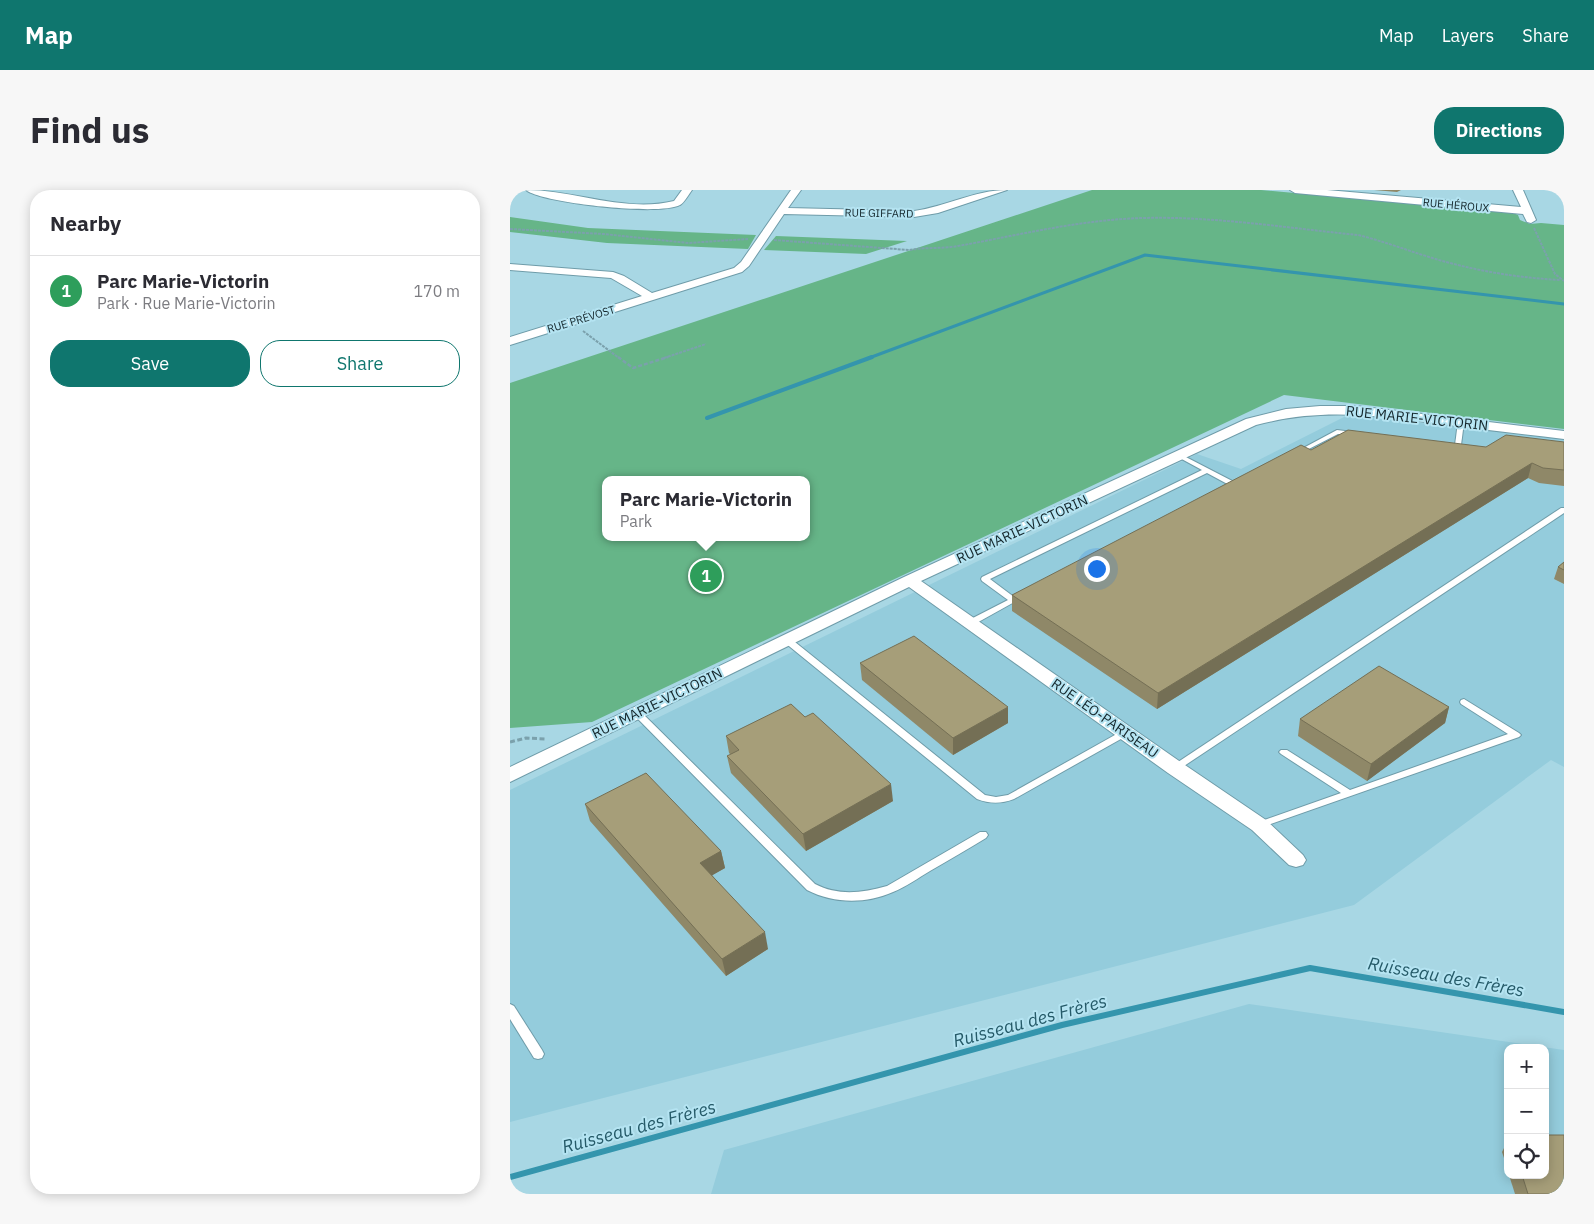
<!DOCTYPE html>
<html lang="en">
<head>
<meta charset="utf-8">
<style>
	:root { --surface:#fff; --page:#f7f7f7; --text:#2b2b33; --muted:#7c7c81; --line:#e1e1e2; --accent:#0f766e }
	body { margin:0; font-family:"IBM Plex Sans",sans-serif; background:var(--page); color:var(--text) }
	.controls { position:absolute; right:15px; bottom:15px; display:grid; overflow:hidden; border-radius:10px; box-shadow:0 2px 12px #0003 }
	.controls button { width:45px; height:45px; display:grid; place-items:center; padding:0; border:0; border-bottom:1px solid var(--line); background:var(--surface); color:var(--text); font:25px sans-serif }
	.you { position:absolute; left:586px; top:378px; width:18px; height:18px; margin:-12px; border:4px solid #fff; border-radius:50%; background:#1a73e8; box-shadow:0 0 0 8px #1a73e833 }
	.badge { display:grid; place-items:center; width:32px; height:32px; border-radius:50%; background:var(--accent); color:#fff; font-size:16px; font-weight:700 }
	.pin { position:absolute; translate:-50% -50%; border:2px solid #fff; box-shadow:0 1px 5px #0006 }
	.popup { position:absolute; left:92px; top:286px; width:208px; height:65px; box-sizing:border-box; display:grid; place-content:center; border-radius:10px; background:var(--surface); filter:drop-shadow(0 1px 4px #0005); font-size:16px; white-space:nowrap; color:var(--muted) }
	.popup b { font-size:19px; color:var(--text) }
	.popup::after { content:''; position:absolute; left:50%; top:100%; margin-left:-10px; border:10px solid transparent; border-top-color:var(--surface) }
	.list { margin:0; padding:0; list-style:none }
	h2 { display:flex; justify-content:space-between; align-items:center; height:65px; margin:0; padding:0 20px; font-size:21px }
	h2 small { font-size:16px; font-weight:400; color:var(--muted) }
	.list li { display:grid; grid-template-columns:32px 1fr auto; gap:15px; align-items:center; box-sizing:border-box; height:70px; padding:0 20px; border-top:1px solid var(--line) }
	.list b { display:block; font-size:19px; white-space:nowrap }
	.list p { margin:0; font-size:16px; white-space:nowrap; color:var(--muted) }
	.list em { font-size:16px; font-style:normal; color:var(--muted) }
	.actions { display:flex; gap:10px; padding:15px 20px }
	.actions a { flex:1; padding:11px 0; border:1px solid var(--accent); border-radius:20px; text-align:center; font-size:18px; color:var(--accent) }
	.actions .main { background:var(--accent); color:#fff }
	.icon { flex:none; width:28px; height:28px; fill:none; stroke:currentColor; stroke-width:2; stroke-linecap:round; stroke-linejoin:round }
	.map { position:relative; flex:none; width:1054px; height:1004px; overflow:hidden; border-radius:20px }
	header { display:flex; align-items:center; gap:30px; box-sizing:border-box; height:70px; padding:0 25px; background:var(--accent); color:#fff }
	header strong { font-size:24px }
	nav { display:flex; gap:28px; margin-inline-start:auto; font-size:18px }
	.intro { display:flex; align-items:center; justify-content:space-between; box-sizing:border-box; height:120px; padding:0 30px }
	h1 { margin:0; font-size:35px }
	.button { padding:12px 22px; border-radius:20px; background:var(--accent); color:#fff; font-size:18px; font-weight:700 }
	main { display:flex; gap:30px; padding:0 30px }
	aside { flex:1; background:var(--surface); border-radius:20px; box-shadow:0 2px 12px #0003 }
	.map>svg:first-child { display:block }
	.built { fill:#94ccdc; fill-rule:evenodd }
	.green { fill:#66b588; fill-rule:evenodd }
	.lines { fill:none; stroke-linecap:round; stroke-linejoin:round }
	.stream-far2 { stroke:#3495ad; stroke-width:3 }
	.stream-far1 { stroke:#3495ad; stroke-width:4 }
	.stream { stroke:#3495ad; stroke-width:6 }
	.service-casing { stroke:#6f9ca9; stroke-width:2 }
	.minor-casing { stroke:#6f9ca9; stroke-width:2 }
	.path-far2 { stroke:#7ba1ac; stroke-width:2; stroke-dasharray:3 1; stroke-linecap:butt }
	.path-far1 { stroke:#7ba1ac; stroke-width:2.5; stroke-dasharray:4 2; stroke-linecap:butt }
	.path { stroke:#7ba1ac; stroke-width:3; stroke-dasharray:5 2.5; stroke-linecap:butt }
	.service { fill:#fff; fill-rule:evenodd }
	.minor { fill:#fff; fill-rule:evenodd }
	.wall { fill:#8f8868 }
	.shaded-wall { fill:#746f55 }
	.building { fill:#a69e79; stroke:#746f55 }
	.labels { text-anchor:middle; stroke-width:4; stroke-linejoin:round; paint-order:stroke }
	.far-street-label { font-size:11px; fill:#14262b; stroke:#b5e4f2 }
	.street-label { font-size:14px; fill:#14262b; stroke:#b5e4f2 }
	.near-water-label { font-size:18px; font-style:italic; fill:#255a68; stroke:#b5e4f2 }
</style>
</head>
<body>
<header>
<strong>Map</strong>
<nav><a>Map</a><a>Layers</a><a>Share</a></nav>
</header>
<div class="intro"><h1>Find us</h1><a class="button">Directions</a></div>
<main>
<aside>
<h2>Nearby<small></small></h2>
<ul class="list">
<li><span class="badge" style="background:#2e9e5b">1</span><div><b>Parc Marie-Victorin</b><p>Park · Rue Marie-Victorin</p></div><em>170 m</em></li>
</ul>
<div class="actions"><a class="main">Save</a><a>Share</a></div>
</aside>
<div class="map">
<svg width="1054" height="1004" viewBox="0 0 1054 1004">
	<rect width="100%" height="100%" fill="#a8d7e4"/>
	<g class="built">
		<polygon points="838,225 1054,249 1054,577 1041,570 844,715 0,932 0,600 687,264 731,279"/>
		<path d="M 739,814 L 1054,860 L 1054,1004 L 201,1004 L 214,960 ZM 998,858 L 1035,858 L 1035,985 L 998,985 Z"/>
	</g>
	<g class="green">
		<path d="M 582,0 L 751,0 L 1003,23 L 1008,25 L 1010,30 L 1020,34 L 1031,33 L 1054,35 L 1054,239 L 774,205 L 82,532 L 0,538 L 0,193 ZM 96,290 L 296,290 L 296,347 L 96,347 Z"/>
		<polygon points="0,27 78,38 246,45 238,59 97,53 0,42"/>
		<polygon points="266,46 397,51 356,64 254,60"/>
	</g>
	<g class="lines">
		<polyline class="stream-far2" points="359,168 635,65 1054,114"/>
		<polyline class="stream-far1" points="197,228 362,167"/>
		<polyline class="stream" points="0,987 552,835 800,778 1054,822"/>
		<g class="service-casing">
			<g id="service">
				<polygon points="951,230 954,232 951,255 948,257 945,255 948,232"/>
				<polygon points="827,240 843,242 846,244 843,246 828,244 789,264 787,265 784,263"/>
				<polygon points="670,264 730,295 729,297 723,297 697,283 480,389 504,407 511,404 515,406 463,435 457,435 456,433 457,431 498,410 472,391 471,389 472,387 692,280 668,267 668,265"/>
				<polygon points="1051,318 1054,318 1054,323 668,580 662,580 660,578 662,576"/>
				<path d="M 277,447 L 280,448 L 475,605 L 486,607 L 498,605 L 612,541 L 615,540 L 620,543 L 618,545 L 504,609 C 491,614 480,614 467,609 L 274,452 L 273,450 L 274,448 Z"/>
				<polygon points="954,509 1009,543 1011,545 1009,547 752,637 746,637 744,635 746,633 831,603 771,564 769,562 771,560 777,560 840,600 998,544 951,514 950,512 951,510"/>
				<path d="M 127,520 L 130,521 L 305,694 C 328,706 352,703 377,696 L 470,642 L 476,642 L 478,645 L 476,648 C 458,659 439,670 420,681 C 408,688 396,697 383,702 C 356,714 324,714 297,700 L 124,525 L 123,523 Z"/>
				<polygon points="0,814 4,816 32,860 34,864 32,868 28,869 24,868 0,829"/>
			</g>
		</g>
		<g class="minor-casing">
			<g id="minor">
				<path d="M 16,0 C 65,0 115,23 164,11 L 172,0 L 182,0 C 179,4 174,13 170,15 C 151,26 31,13 16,0 Z"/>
				<path d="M 281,0 L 291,0 L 278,18 L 404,21 C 435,17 465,0 497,0 L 428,23 L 404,27 L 274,24 L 239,76 L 232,82 L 0,155 L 0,147 L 132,106 L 101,88 L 0,80 L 0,74 L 103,82 L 114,86 L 142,103 L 224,78 L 231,72 Z"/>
				<polygon points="780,0 817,0 1011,17 1003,0 1013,0 1026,30 1021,33 1017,32 1013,24 785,3"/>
				<path d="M 810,216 L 846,216 L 1054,241 L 1054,249 C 1011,244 968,239 924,233 C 859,225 811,218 746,235 L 411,391 L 672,573 L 756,630 L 793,665 L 796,670 L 793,675 L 786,677 L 779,675 L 742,640 L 658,583 L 399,397 L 0,592 L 0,577 L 394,387 L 736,229 L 776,219 Z"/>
			</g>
		</g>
		<g class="path-far2">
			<polyline points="1024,38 1045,84 1054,91"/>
			<polyline points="0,39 94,44 178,53 238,49"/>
			<path d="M 264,50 L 399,60 C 415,57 432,59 448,56 C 509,45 569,30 632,28 C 704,26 777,38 848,45 C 881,53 911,66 944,74 C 979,83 1014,88 1050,90"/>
			<polyline points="73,141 109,168"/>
			<polyline points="154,168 196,154"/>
		</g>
		<polyline class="path-far1" points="108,167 123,178 158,167"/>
		<polyline class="path" points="0,552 16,548 36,549"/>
		<use href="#service" class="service"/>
		<use href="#minor" class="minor"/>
	</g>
	<g class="wall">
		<polygon points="864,0 891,0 887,2"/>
		<polygon points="1054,252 1054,296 1029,293 1018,288 647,519 502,421 502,405 801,260 976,257"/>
		<polygon points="1054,372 1054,394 1044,389 1048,377"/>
		<polygon points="350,473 498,533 443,565 352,490"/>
		<polygon points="939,517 935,533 857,591 788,546 790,529"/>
		<polygon points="216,546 383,611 296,661 221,583 217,566 221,565 219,563"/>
		<polygon points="75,614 211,661 215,678 202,685 258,759 216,786 80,631"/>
		<polygon points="998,950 998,980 992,962"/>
		<polygon points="999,985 1035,985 1054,1004 1005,1004"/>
	</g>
	<g class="shaded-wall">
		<polygon points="1022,273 1018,288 647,519 648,503"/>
		<polygon points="498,517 498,533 443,565 443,548"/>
		<polygon points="939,517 935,533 857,591 861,574"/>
		<polygon points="381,594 383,611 296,661 293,644"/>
		<polygon points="211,661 215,678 194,690 190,673"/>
		<polygon points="255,742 258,759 216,786 212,769"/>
	</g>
	<g class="building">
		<polygon points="838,240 976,257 996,245 1054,252 1054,280 1033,278 1022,273 648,503 502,405 791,255 801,260"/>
		<polygon points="1054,372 1054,380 1048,377"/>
		<polygon points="404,446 498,517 443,548 350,473"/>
		<polygon points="869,476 939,517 861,574 790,529"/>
		<polygon points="281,514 295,527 303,523 381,594 293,644 217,566 229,560 216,546"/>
		<polygon points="136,583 211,661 190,673 255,742 212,769 75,614"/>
		<polygon points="1035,945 1054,945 1054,1004 1018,1004 1012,985 1035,985"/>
	</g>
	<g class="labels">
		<g class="far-street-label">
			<text transform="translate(946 15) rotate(5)" y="4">RUE HÉROUX</text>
			<text transform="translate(369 23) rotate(1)" y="4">RUE GIFFARD</text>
			<text transform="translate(71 129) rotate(-17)" y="4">RUE PRÉVOST</text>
		</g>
		<g class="street-label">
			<text transform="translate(907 228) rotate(6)" y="5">RUE MARIE-VICTORIN</text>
			<text transform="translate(512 339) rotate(-25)" y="5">RUE MARIE-VICTORIN</text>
			<text transform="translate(147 513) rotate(-26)" y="5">RUE MARIE-VICTORIN</text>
			<text transform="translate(595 528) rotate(35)" y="5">RUE LÉO-PARISEAU</text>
		</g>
		<g class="near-water-label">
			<text transform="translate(936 787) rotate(10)" y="6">Ruisseau des Frères</text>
			<text transform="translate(520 831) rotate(-15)" y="6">Ruisseau des Frères</text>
			<text transform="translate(129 937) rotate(-15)" y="6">Ruisseau des Frères</text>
		</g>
	</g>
</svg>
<div class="controls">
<button>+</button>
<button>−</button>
<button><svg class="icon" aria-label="locate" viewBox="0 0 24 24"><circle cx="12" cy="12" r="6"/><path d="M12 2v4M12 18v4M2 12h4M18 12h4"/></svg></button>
</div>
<div class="you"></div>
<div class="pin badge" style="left:196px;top:386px;background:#2e9e5b">1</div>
<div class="popup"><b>Parc Marie-Victorin</b>Park</div>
</div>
</main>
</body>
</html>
